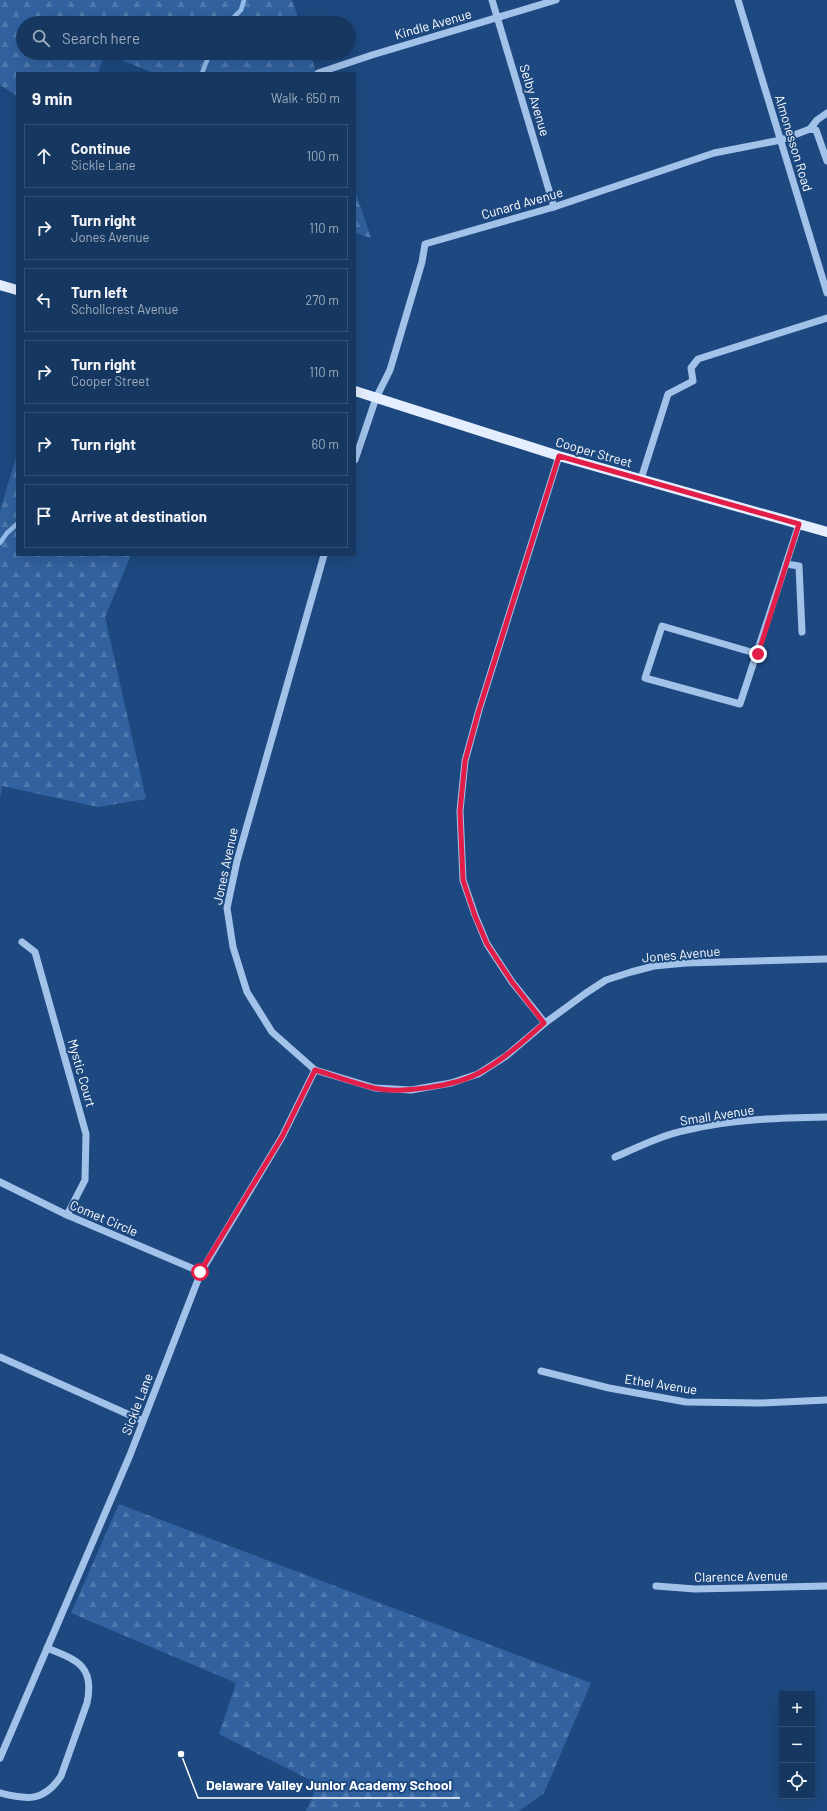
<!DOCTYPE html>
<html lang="en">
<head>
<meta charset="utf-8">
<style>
	:root { --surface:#163760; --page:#234269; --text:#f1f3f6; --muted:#9eacbd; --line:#355175 }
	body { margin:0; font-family:Barlow,sans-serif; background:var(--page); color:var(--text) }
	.controls { position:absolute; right:12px; bottom:12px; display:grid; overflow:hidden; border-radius:0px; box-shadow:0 4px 16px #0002 }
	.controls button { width:36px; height:36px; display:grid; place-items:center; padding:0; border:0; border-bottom:1px solid var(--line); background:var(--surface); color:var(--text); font:20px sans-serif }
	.stop { position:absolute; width:12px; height:12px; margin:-9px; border:3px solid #e11d48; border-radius:50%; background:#fff }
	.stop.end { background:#e11d48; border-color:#fff; box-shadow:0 1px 4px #0008 }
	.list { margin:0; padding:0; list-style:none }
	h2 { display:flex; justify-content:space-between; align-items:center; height:52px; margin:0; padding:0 16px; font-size:17px }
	h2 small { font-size:13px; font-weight:400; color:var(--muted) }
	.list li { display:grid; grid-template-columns:26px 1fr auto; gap:12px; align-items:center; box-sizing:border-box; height:64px; margin:0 8px 8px; padding:0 8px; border:1px solid var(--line); border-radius:0px }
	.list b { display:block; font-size:15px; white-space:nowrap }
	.list p { margin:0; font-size:13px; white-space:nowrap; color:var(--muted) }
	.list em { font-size:13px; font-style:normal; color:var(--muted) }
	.icon { flex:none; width:22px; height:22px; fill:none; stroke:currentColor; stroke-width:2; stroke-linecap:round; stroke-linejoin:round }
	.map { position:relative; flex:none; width:827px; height:1811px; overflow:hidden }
	.search { position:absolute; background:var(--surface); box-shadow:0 4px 16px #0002; left:16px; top:16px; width:340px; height:44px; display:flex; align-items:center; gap:10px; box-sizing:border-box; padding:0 14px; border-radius:22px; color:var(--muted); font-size:15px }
	.panel { position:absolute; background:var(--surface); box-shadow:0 4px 16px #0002; left:16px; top:72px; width:340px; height:484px; border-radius:0px }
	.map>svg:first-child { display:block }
	.forest { fill:url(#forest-firs) }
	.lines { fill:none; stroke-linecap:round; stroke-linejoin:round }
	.stream { stroke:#95bdeb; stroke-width:4.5 }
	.minor { stroke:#a2c2e9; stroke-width:7 }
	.major { stroke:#e5eefe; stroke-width:10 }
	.route { stroke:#e11d48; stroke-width:5 }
	.labels { text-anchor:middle; stroke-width:4; stroke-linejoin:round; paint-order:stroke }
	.street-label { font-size:13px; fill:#fff; stroke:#1d4980 }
	.leader { fill:none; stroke:#fff; stroke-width:1.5 }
	.callout-dot { fill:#fff; stroke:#1d4980; stroke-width:1.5 }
	.callout-label { font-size:14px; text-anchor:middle; font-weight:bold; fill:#fff; stroke:#1d4980; stroke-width:4; stroke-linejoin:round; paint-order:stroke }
</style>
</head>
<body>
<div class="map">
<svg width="827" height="1811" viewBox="0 0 827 1811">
	<defs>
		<pattern id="forest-firs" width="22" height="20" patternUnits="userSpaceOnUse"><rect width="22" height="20" fill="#31629f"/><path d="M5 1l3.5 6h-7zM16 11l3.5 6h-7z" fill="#507aad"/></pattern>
	</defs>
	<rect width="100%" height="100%" fill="#1d4980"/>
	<g class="forest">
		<polygon points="0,0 292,0 300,23 23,23 23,53 310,53 316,73 154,73 105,54 98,73 17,73 17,96 0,85"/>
		<polygon points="355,190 371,238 355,233"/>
		<polygon points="17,454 17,555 131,555 105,617 146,799 98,807 2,786 0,799 0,511"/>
		<polygon points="119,1504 591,1683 544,1793 519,1811 306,1811 318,1784 219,1734 236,1683 71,1613"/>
	</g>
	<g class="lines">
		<g class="stream">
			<polyline points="228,23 241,10 244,0"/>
			<polyline points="202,73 210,53"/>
			<polyline points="0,543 7,533 17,524"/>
		</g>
		<g class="minor">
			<polyline points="492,0 554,207"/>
			<polyline points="738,0 827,293"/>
			<polyline points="318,73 372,55 556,0"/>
			<polyline points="810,129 817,120 827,113"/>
			<polyline points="355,460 376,398 390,370 422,262 425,244 554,207 714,153 781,140 810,129 816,130 827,161"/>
			<polyline points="641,479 668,394 693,381 691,368 698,359 827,318"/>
			<polyline points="324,555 237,861 227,908 233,947 247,992 272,1032 315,1070 375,1088 411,1090 451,1083 478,1074 506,1056 545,1023 586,993 606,980 631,972 654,966 686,963 827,959"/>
			<polyline points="786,564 799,566 802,632"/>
			<polyline points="758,654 662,626 645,678 740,704 799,524"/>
			<polyline points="22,942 35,952 86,1134 85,1180 67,1215"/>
			<polyline points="545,1023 512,982 487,944 475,915 463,880 460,811 465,761 479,710 559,456"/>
			<path d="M 615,1157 C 638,1147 662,1135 687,1130 C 732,1119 781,1118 827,1117"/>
			<polyline points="0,1182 67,1215 201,1272"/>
			<polyline points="0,1357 143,1421"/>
			<polyline points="541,1371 609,1388 686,1402 760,1403 827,1400"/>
			<polyline points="656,1586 695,1589 827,1586"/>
			<polyline points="0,1758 130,1455 201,1272 282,1137 315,1070"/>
			<path d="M 0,1793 C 27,1800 44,1802 61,1776 L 87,1703 C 95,1666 77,1660 47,1648"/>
		</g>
		<g class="major">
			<polyline points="0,285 17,290"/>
			<polyline points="355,391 559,456 827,532"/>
		</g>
	</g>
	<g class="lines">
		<path class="route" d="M 200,1272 L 282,1137 L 315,1070 C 335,1076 354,1083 374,1088 C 401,1094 455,1086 479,1073 C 503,1060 524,1041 544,1023 L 512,982 L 487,944 L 475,916 L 463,880 L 460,811 L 465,761 L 479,710 L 559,456 L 799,524 L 758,654"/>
	</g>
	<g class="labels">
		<g class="street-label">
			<text transform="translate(433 24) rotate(-16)" y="5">Kindle Avenue</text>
			<text transform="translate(535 100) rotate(73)" y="5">Selby Avenue</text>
			<text transform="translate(794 143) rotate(73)" y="5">Almonesson Road</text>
			<text transform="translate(522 203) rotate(-16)" y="5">Cunard Avenue</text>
			<text transform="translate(594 452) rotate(16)" y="5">Cooper Street</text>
			<text transform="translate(225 866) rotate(-78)" y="5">Jones Avenue</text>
			<text transform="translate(681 954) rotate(-5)" y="5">Jones Avenue</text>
			<text transform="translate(82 1073) rotate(74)" y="5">Mystic Court</text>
			<text transform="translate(717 1115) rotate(-9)" y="5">Small Avenue</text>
			<text transform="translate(104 1218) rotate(23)" y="5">Comet Circle</text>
			<text transform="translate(661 1384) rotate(9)" y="5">Ethel Avenue</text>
			<text transform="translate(137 1404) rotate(-69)" y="5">Sickle Lane</text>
			<text transform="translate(741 1576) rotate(-1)" y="5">Clarence Avenue</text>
		</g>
	</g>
	<path class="leader" d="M181 1754L198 1798H460"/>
	<circle class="callout-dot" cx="181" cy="1754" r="4"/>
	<g class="callout-label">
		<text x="329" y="1790">Delaware Valley Junior Academy School</text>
	</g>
</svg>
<div class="controls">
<button>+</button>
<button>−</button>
<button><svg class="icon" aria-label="locate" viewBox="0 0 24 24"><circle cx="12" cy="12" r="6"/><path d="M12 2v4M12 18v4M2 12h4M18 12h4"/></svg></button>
</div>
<div class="stop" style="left:200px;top:1272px"></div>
<div class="stop end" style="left:758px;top:654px"></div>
<div class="search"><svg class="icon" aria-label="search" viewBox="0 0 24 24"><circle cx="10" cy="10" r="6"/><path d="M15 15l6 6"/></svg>Search here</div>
<section class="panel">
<h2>9 min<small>Walk · 650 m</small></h2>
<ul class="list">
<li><svg class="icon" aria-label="ahead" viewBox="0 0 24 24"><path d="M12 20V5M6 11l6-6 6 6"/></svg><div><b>Continue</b><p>Sickle Lane</p></div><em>100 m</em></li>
<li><svg class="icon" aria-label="right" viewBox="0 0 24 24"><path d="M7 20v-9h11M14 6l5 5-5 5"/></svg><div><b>Turn right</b><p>Jones Avenue</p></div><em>110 m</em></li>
<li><svg class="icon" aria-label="left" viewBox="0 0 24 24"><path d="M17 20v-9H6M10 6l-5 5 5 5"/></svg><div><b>Turn left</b><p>Schollcrest Avenue</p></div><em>270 m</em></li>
<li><svg class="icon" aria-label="right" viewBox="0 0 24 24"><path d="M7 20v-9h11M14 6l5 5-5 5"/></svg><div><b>Turn right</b><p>Cooper Street</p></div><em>110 m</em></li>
<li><svg class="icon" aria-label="right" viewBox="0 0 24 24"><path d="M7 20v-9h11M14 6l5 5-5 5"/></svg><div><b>Turn right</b></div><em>60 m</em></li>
<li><svg class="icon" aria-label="arrive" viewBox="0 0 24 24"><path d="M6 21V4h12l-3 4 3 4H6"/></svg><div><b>Arrive at destination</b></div></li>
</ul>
</section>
</div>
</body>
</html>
